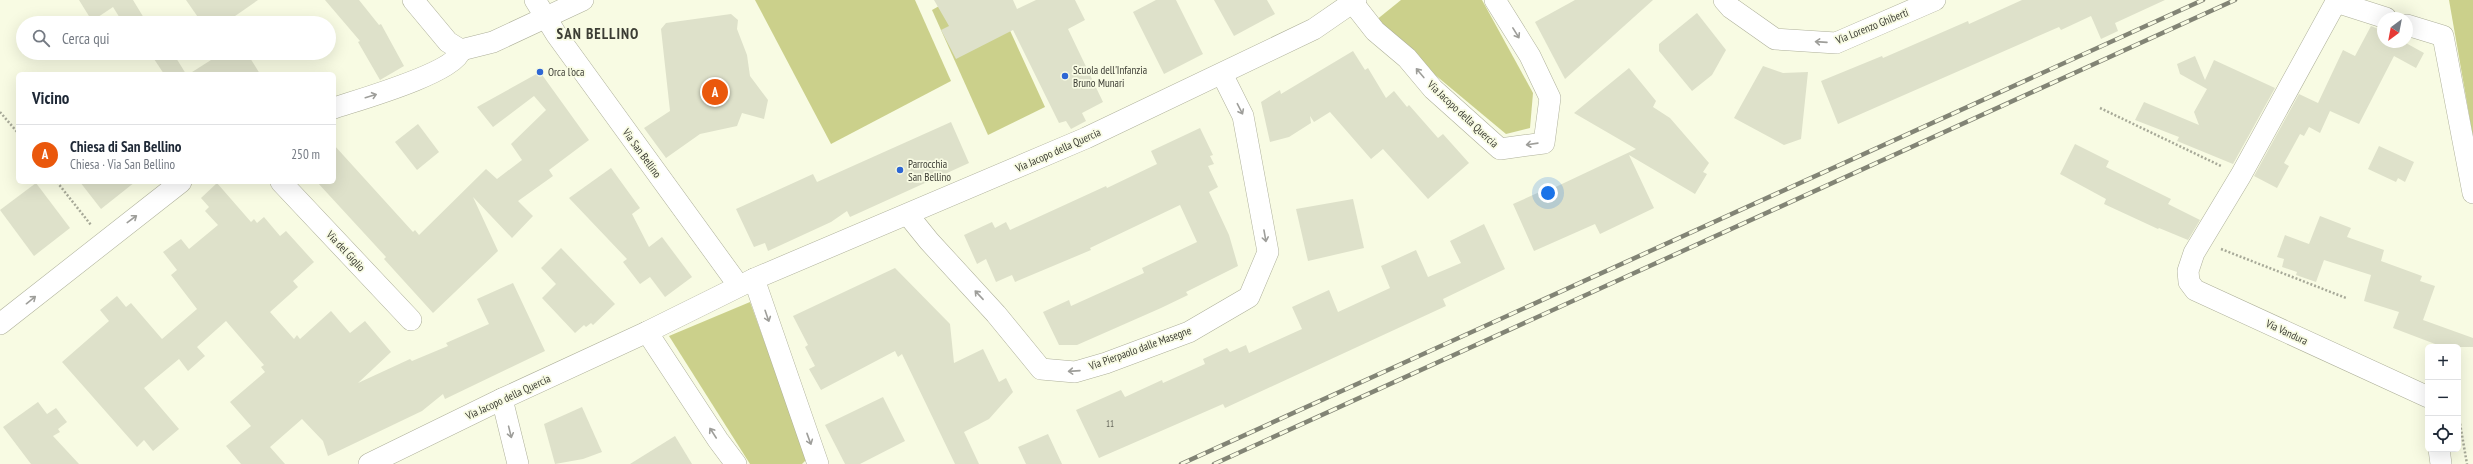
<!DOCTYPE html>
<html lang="it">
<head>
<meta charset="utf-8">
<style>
	:root { --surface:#fff; --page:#f6f6f7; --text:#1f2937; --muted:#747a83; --line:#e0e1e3; --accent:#ea580c }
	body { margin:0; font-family:"PT Sans Narrow",sans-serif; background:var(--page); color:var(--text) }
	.controls { position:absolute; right:12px; bottom:12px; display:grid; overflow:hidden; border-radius:6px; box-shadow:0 4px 16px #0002 }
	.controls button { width:36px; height:36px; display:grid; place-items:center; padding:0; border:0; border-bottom:1px solid var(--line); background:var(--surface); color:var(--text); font:20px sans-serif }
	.compass { position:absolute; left:2377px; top:12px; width:36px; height:36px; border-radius:50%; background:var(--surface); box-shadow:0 4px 16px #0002; rotate:212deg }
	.you { position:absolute; left:1548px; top:193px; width:14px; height:14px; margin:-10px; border:3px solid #fff; border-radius:50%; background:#1a73e8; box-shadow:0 0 0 6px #1a73e833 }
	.badge { display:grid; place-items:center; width:26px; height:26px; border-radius:50%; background:var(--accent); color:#fff; font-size:13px; font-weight:700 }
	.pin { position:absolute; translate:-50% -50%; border:2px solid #fff; box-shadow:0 1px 4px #0006 }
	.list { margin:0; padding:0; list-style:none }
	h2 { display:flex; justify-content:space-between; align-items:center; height:52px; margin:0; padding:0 16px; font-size:17px }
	h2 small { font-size:13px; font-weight:400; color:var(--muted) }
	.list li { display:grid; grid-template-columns:26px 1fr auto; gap:12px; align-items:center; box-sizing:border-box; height:60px; padding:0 16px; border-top:1px solid var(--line) }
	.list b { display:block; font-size:15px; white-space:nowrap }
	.list p { margin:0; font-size:13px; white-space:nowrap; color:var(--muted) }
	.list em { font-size:13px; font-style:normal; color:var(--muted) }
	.icon { flex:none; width:22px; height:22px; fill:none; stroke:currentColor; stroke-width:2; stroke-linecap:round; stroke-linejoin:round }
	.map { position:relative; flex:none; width:2473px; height:464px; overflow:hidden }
	.search { position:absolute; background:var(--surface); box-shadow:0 4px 16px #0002; left:16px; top:16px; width:320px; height:44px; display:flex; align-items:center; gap:10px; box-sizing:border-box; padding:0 14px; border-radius:22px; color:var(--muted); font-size:15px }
	.panel { position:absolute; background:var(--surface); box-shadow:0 4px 16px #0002; left:16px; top:72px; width:320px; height:112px; border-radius:6px }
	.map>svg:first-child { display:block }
	.green { fill:#cbd08b }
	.building { fill:#dee1ca }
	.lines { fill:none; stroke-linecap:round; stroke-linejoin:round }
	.minor-casing { stroke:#aeb09a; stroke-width:22 }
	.path { stroke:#a7a998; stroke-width:2.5; stroke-dasharray:2 2; stroke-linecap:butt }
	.minor { stroke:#fff; stroke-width:21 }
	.rail-casing { stroke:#828475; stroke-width:4.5 }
	.rail { stroke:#f8fbe3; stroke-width:3; stroke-dasharray:9; stroke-linecap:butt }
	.oneway { stroke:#9e9e9a }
	.poi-dot { fill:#2d66d4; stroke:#f8fbe3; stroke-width:1.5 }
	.labels { text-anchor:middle; stroke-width:3.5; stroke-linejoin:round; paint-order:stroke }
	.number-label { font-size:9px; fill:#64665a }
	.street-label { font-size:11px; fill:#3c3d34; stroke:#f8fbe3 }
	.poi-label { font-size:11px; fill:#3c3d34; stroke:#f8fbe3; text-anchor:start }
	.district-label { font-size:15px; font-weight:bold; letter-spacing:1px; fill:#3c3d34; stroke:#f8fbe3 }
</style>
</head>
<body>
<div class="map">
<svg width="2473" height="464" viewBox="0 0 2473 464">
	<rect width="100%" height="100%" fill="#f8fbe3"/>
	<g class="green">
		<polygon points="755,0 915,0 951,81 831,144"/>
		<polygon points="950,0 996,0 1045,107 988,135 932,10"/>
		<polygon points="1401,0 1482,0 1533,93 1530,128 1506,134 1428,69 1375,21"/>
		<polygon points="2449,0 2473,0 2473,137"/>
		<polygon points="750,302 807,459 802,464 750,464 669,336"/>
	</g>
	<g class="building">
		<polygon points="79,0 133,0 147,23 123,23 113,7 92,21"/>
		<polygon points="186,0 258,0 225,23 202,23"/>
		<polygon points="325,0 359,0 379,25 381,24 404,66 380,80 358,42 360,41"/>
		<polygon points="934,0 1013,0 1017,9 1036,0 1075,0 1085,20 1068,29 1103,102 1082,113 1086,121 1071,129 1066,121 1059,123 1013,30 956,59 941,30 949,26"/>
		<polygon points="1156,0 1176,0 1203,54 1164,74 1133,12"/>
		<polygon points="1214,0 1267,0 1275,14 1234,36"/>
		<polygon points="1575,0 1653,0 1565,79 1535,22"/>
		<polygon points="2022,0 2165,0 2115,23 2118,31 2101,39 2091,16 2061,30 2059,27 1838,124 1821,81 1882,56 1883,58 1968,21 1969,24"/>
		<polygon points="1697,13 1726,50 1712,75 1692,91 1659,51 1659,44"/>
		<polygon points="731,14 738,20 737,29 747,55 750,76 768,100 764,119 742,113 737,126 700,134 666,158 644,128 670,111 661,29 666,23"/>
		<polygon points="2371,26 2383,31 2383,42 2404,42 2424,53 2416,68 2394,56 2359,124 2330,111 2320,133 2309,127 2304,136 2300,134 2284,163 2289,166 2277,188 2254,176 2299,94 2318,103 2343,50 2355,56"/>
		<polygon points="1353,51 1365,70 1368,68 1386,98 1394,91 1407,107 1409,105 1438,138 1443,134 1469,163 1428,199 1383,149 1371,159 1330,112 1314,122 1310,116 1311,123 1289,137 1270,142 1261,102 1280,90 1281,94"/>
		<polygon points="150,53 173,53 186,74 164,74"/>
		<polygon points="222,53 247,53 260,74 189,74"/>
		<polygon points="2195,56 2205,80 2214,60 2275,88 2233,164 2177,141 2179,137 2135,120 2144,102 2199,125 2194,112 2207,89 2180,74 2177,64"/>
		<polygon points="1763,66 1783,73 1808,72 1801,139 1784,145 1734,118"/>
		<polygon points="1629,68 1656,101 1653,107 1670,118 1709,163 1703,172 1707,174 1695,194 1629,155 1654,208 1600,234 1595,224 1534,251 1513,204 1544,190 1545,192 1636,149 1574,113"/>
		<polygon points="540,72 589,140 549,170 553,176 518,201 533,216 512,238 473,197 498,251 433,313 384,259 386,257 317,182 334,182 334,145 413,232 415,230 419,235 486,169 497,179 522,160 511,144 546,110 534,96 493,127 477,107"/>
		<polygon points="951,122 969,163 850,217 847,211 831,222 768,251 765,243 754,247 736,209 813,174 817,182"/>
		<polygon points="418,124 439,152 417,170 395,142"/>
		<polygon points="1200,128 1213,155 1210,156 1214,164 1208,166 1218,187 1209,192 1229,235 1238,266 1186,292 1188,295 1161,308 1077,345 1059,345 1043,312 1069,300 1071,306 1144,273 1142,268 1197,242 1180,205 1090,248 1091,250 1015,282 1012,275 996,282 986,259 977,264 964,235 992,222 995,228 1006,222 1010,230 1106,186 1107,188 1157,164 1151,151"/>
		<polygon points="2075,144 2109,161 2106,167 2171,199 2168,204 2200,220 2188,240 2159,228 2158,229 2104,204 2106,199 2060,174"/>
		<polygon points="2379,146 2414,162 2405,182 2398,178 2396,182 2368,169"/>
		<polygon points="611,168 640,208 632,214 649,247 662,237 692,277 665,297 650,277 640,284 623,262 627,259 569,198"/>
		<polygon points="80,182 135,182 101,209"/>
		<polygon points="36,183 70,228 34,256 0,210"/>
		<polygon points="217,183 251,222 254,219 257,223 264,217 280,236 286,231 314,262 293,281 298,287 270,312 294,339 297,335 300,339 331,311 350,333 365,321 391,352 358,383 410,359 412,361 448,346 446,343 489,324 477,299 513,283 545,351 445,399 443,394 422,411 328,456 323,441 302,419 270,447 285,464 241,464 226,446 251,426 230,402 265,372 261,367 264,365 226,321 197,347 205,356 188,371 179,359 144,388 179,429 153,451 144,440 137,447 62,362 109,321 100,310 117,296 126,307 131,303 162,339 197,309 171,275 177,270 163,252 181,239 189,249 218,225 205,211 209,207 201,198"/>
		<polygon points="1353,199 1364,248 1308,261 1296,209"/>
		<polygon points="2320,216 2351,228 2347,237 2384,250 2381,261 2422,276 2420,281 2435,286 2423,320 2473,338 2473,347 2443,347 2393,328 2399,312 2364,301 2371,275 2324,260 2316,282 2296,275 2297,272 2282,267 2284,259 2277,257 2285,235 2309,244"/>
		<polygon points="1484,224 1505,269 1443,299 1446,306 1225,408 1223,404 1099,458 1076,410 1121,390 1125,397 1162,380 1163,383 1205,364 1203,359 1227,348 1230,352 1246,345 1249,353 1302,329 1292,307 1329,290 1338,312 1390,288 1381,266 1416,250 1428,277 1461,263 1450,241"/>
		<polygon points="561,248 615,304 593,325 591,323 586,327 584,325 575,333 542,298 556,284 541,268"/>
		<polygon points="895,268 950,324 954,363 983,349 999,382 1006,378 1013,392 989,419 964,432 979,464 955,464 902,354 898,357 895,351 821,390 809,369 815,366 805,347 808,345 793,316"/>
		<polygon points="883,397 905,441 860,464 845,464 825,425"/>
		<polygon points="38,402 47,414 56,408 67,422 58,429 60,432 53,436 79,464 31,464 3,427"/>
		<polygon points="582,407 602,452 583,459 555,464 544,424"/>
		<polygon points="1048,434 1062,464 1026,464 1018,447"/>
		<polygon points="675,436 692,464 630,464"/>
	</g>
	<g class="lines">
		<g class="minor-casing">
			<g id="minor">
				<polyline points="413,0 448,42 461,50 493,42 583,0"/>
				<polyline points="535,0 556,34 739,286"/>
				<polyline points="1724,0 1731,8 1775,39 1836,43 1935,0"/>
				<polyline points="1353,3 1375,31 1407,58 1433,89 1500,149 1544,143 1550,98 1530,56 1495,0"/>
				<polyline points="2386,18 2336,2 2241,175 2194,253 2188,271 2189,282 2195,290 2428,397"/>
				<polyline points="2407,25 2443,36 2473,193"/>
				<path d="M 334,108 C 358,100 455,73 461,50"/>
				<polyline points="281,182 411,320"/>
				<polyline points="908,215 929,241 996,314 1041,369 1075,372 1106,363 1189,332 1249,297 1268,252 1243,116 1222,74"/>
				<polyline points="754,279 818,464"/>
				<polyline points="0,324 181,182"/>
				<polyline points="647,332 718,440 736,464"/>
				<polyline points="502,399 518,464"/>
				<polyline points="2439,449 2441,464"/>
				<polyline points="369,464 502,399 647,332 754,279 1086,138 1314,29 1356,0"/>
			</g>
		</g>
		<g class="path">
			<polyline points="2100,108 2221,166"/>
			<polyline points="0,112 18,133"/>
			<polyline points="57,182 91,225"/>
			<polyline points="2221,249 2346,298"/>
			<polyline points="2458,412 2467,464"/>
		</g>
		<use href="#minor" class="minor"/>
		<g class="rail-casing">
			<g id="rail">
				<polyline points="1181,464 2203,0"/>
				<polyline points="1214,464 2235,0"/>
			</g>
		</g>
		<use href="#rail" class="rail"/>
	</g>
	<defs><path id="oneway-shaft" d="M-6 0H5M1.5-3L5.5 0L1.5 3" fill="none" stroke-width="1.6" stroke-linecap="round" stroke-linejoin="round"/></defs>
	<g class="oneway">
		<use href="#oneway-shaft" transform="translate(1516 33) rotate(58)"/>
		<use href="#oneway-shaft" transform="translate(1821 42) rotate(-176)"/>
		<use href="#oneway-shaft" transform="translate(1420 73) rotate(-130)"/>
		<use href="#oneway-shaft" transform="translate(371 96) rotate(-17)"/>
		<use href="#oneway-shaft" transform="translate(1240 109) rotate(63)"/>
		<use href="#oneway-shaft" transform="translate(1532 144) rotate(172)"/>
		<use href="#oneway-shaft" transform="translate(132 219) rotate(-37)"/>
		<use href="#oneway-shaft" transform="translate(1265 236) rotate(80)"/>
		<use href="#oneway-shaft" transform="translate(979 295) rotate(-133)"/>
		<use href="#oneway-shaft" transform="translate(31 300) rotate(-39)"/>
		<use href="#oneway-shaft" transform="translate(767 316) rotate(71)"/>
		<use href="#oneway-shaft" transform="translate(1074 371) rotate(176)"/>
		<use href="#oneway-shaft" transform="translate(510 432) rotate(76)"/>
		<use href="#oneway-shaft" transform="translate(713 433) rotate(-123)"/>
		<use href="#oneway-shaft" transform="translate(809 439) rotate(70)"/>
	</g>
	<g class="poi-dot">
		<circle cx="540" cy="72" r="4"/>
		<circle cx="1065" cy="76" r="4"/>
		<circle cx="900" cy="170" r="4"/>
	</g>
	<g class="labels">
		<g class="number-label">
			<text x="1110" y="427">11</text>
		</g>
		<g class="street-label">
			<text transform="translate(1872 26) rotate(-22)" y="4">Via Lorenzo Ghiberti</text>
			<text transform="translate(1463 114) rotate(43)" y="4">Via Jacopo della Quercia</text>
			<text transform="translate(1058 150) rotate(-24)" y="4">Via Jacopo della Quercia</text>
			<text transform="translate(642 153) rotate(54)" y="4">Via San Bellino</text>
			<text transform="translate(346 251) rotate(47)" y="4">Via del Giglio</text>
			<text transform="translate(2287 332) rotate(25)" y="4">Via Vandura</text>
			<text transform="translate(1140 348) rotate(-20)" y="4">Via Pierpaolo dalle Masegne</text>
			<text transform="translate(508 397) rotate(-25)" y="4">Via Jacopo della Quercia</text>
		</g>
		<g class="poi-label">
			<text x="1073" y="74">Scuola dell'Infanzia<tspan x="1073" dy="13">Bruno Munari</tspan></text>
			<text x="548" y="76">Orca l'oca</text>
			<text x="908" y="168">Parrocchia<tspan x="908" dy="13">San Bellino</tspan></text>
		</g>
		<g class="district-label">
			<text x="598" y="39">SAN BELLINO</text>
		</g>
	</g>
</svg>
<div class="controls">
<button>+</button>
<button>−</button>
<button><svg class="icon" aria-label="locate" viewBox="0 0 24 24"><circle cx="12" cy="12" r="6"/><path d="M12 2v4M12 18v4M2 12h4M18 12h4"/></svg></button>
</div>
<svg class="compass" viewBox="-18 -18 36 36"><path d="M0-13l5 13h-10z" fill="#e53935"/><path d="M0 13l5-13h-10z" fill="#747a83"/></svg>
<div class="you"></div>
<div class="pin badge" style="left:715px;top:92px">A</div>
<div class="search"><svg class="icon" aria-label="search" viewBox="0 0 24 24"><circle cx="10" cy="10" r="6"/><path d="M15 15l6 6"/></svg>Cerca qui</div>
<section class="panel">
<h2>Vicino<small></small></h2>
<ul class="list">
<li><span class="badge">A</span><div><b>Chiesa di San Bellino</b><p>Chiesa · Via San Bellino</p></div><em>250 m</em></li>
</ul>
</section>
</div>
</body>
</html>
